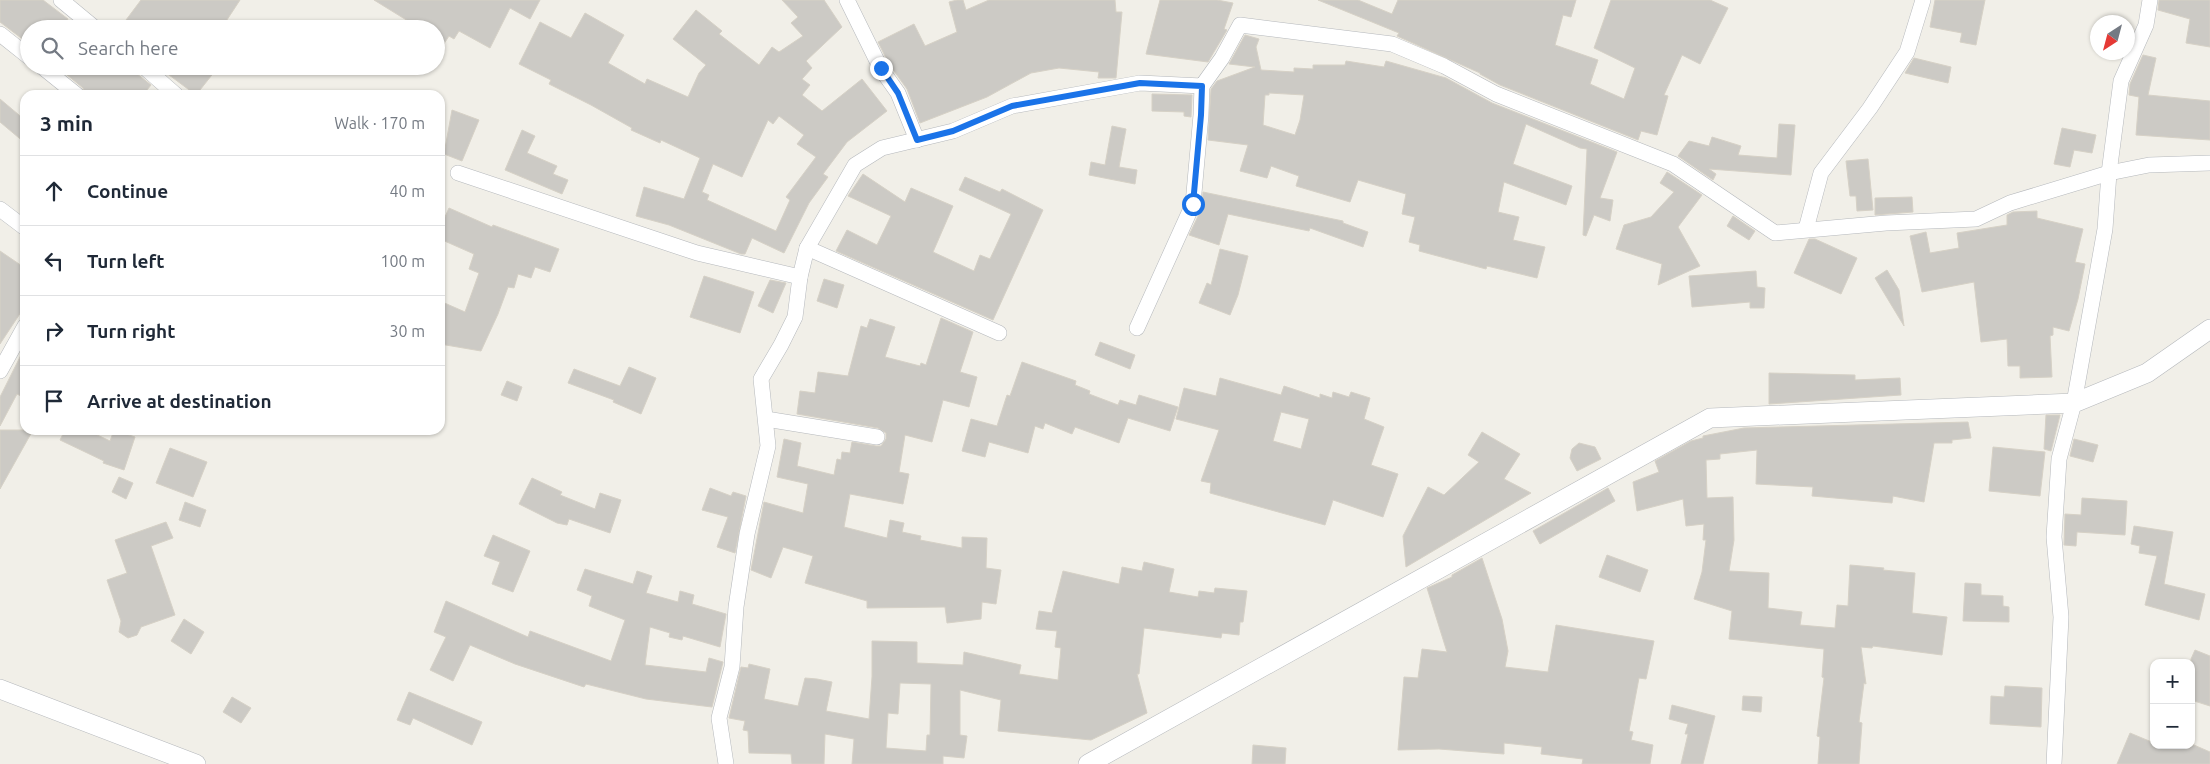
<!DOCTYPE html>
<html lang="en">
<head>
<meta charset="utf-8">
<style>
	:root { --surface:#fff; --page:#f6f6f7; --text:#1f2937; --muted:#747a83; --line:#e0e1e3 }
	body { margin:0; font-family:Ubuntu,sans-serif; background:var(--page); color:var(--text) }
	.controls { position:absolute; right:15px; bottom:15px; display:grid; overflow:hidden; border-radius:10px; box-shadow:0 1px 4px #0004 }
	.controls button { width:45px; height:45px; display:grid; place-items:center; padding:0; border:0; border-bottom:1px solid var(--line); background:var(--surface); color:var(--text); font:25px sans-serif }
	.compass { position:absolute; left:2090px; top:15px; width:45px; height:45px; border-radius:50%; background:var(--surface); box-shadow:0 1px 4px #0004; rotate:216deg }
	.stop { position:absolute; width:15px; height:15px; margin:-11px; border:4px solid #1a73e8; border-radius:50%; background:#fff }
	.stop.end { background:#1a73e8; border-color:#fff; box-shadow:0 1px 5px #0008 }
	.list { margin:0; padding:0; list-style:none }
	h2 { display:flex; justify-content:space-between; align-items:center; height:65px; margin:0; padding:0 20px; font-size:21px }
	h2 small { font-size:16px; font-weight:400; color:var(--muted) }
	.list li { display:grid; grid-template-columns:32px 1fr auto; gap:15px; align-items:center; box-sizing:border-box; height:70px; padding:0 20px; border-top:1px solid var(--line) }
	.list b { display:block; font-size:19px; white-space:nowrap }
	.list em { font-size:16px; font-style:normal; color:var(--muted) }
	.icon { flex:none; width:28px; height:28px; fill:none; stroke:currentColor; stroke-width:2; stroke-linecap:round; stroke-linejoin:round }
	.map { position:relative; flex:none; width:2210px; height:764px; overflow:hidden }
	.search { position:absolute; background:var(--surface); box-shadow:0 1px 4px #0004; left:20px; top:20px; width:425px; height:55px; display:flex; align-items:center; gap:12px; box-sizing:border-box; padding:0 18px; border-radius:28px; color:var(--muted); font-size:19px }
	.panel { position:absolute; background:var(--surface); box-shadow:0 1px 4px #0004; left:20px; top:90px; width:425px; height:345px; border-radius:15px }
	.map>svg:first-child { display:block }
	.building { fill:#cccac5; stroke:#d6d1c6; fill-rule:evenodd }
	.lines { fill:none; stroke-linecap:round; stroke-linejoin:round }
	.minor-casing { stroke:#b5b8bc; stroke-width:16 }
	.tertiary-casing { stroke:#b5b8bc; stroke-width:20 }
	.minor { stroke:#fff; stroke-width:15 }
	.tertiary { stroke:#fff; stroke-width:19 }
	.route { stroke:#1a73e8; stroke-width:6 }
</style>
</head>
<body>
<div class="map">
<svg width="2210" height="764" viewBox="0 0 2210 764">
	<rect width="100%" height="100%" fill="#f1efe8"/>
	<g class="building">
		<polygon points="0,0 43,0 68,19 61,29 29,29 29,44 0,22"/>
		<polygon points="141,0 240,0 221,29 137,29 126,20"/>
		<polygon points="374,0 540,0 530,19 510,8 490,48 459,31 454,39 449,36 436,56 436,29 421,29"/>
		<path d="M 782,0 L 824,0 L 842,27 L 806,61 L 812,68 L 802,79 L 810,85 L 802,95 L 822,111 L 862,79 L 887,111 L 847,142 L 823,174 L 828,177 L 809,203 L 784,253 L 752,238 L 745,254 L 741,254 L 669,225 L 636,216 L 644,187 L 684,199 L 700,158 L 661,140 L 660,143 L 631,130 L 632,128 L 591,105 L 549,84 L 551,80 L 519,64 L 540,22 L 571,38 L 585,13 L 624,35 L 608,63 L 645,84 L 647,79 L 688,97 L 699,73 L 706,65 L 673,39 L 696,10 L 722,31 L 719,34 L 759,65 L 772,47 L 779,52 L 803,36 L 791,23 L 798,17 ZM 779,116 L 804,135 L 797,144 L 816,157 L 786,197 L 790,200 L 776,231 L 707,200 L 709,195 L 702,192 L 713,164 L 742,177 L 768,120 L 773,124 Z"/>
		<polygon points="957,0 963,0 966,10 989,0 1115,0 1116,12 1122,12 1116,78 1098,78 1099,72 1059,68 1031,73 987,97 920,123 907,89 889,64 878,42 914,24 925,46 957,32 949,2"/>
		<polygon points="1160,0 1217,0 1233,3 1224,29 1227,30 1208,62 1146,54"/>
		<polygon points="1318,0 1358,0 1392,14 1398,0 1576,0 1571,17 1563,15 1555,45 1598,60 1590,84 1624,99 1635,68 1594,48 1611,0 1710,0 1728,8 1700,64 1682,55 1664,95 1668,96 1657,135 1641,131 1638,140 1500,85 1480,74 1480,73 1397,36 1399,33"/>
		<polygon points="1935,0 1985,0 1976,45 1960,42 1962,33 1930,27"/>
		<polygon points="2159,0 2210,0 2210,47 2186,43 2190,19 2158,10"/>
		<path d="M 1245,35 L 1259,39 L 1256,47 L 1261,70 L 1294,72 L 1294,68 L 1313,69 L 1313,65 L 1345,65 L 1346,61 L 1384,67 L 1386,61 L 1446,78 L 1492,103 L 1617,152 L 1600,198 L 1613,200 L 1610,221 L 1594,215 L 1586,236 L 1583,235 L 1587,149 L 1580,148 L 1526,124 L 1513,164 L 1572,186 L 1566,205 L 1504,182 L 1498,212 L 1519,217 L 1513,240 L 1545,247 L 1537,278 L 1487,266 L 1486,269 L 1419,251 L 1420,245 L 1409,242 L 1415,217 L 1402,214 L 1406,194 L 1358,180 L 1350,202 L 1296,186 L 1299,176 L 1271,166 L 1267,178 L 1240,171 L 1248,145 L 1208,140 L 1211,89 L 1217,81 L 1255,67 L 1229,64 ZM 1269,93 L 1304,95 L 1300,120 L 1295,135 L 1263,125 L 1265,95 L 1269,95 Z"/>
		<polygon points="2143,55 2156,58 2148,95 2210,101 2210,140 2136,135 2139,97 2129,95 2130,84"/>
		<polygon points="1914,58 1951,67 1948,83 1905,73"/>
		<polygon points="56,66 134,66 136,73 151,85 143,95 86,95 83,88"/>
		<polygon points="157,66 219,66 196,95"/>
		<polygon points="1152,94 1192,95 1191,117 1184,116 1184,112 1152,111"/>
		<polygon points="0,99 25,120 25,143 0,122"/>
		<polygon points="452,110 479,120 462,161 444,154"/>
		<polygon points="1779,124 1795,125 1791,175 1709,169 1716,174 1713,180 1678,156 1689,141 1709,146 1712,137 1741,146 1738,155 1777,158"/>
		<polygon points="1112,126 1126,129 1119,167 1137,170 1135,184 1089,175 1091,162 1105,165"/>
		<polygon points="2062,128 2096,135 2092,153 2074,150 2070,167 2054,164"/>
		<polygon points="522,130 535,136 527,153 557,166 553,174 568,180 562,194 505,170"/>
		<polygon points="1868,159 1873,210 1857,211 1856,196 1850,196 1846,161"/>
		<polygon points="1667,172 1702,195 1678,227 1700,266 1658,285 1662,264 1616,249 1624,225 1651,217 1674,192 1660,183"/>
		<polygon points="863,174 905,202 911,188 953,206 933,252 974,271 980,255 990,259 1011,214 959,190 965,177 1000,192 1002,189 1043,210 993,320 836,251 847,230 877,245 891,216 848,196"/>
		<polygon points="1203,192 1343,221 1343,223 1368,232 1363,247 1310,228 1309,231 1228,214 1219,245 1189,235 1202,208"/>
		<polygon points="1912,197 1913,212 1875,215 1875,198"/>
		<polygon points="449,208 492,227 493,225 559,249 550,272 535,267 531,278 518,274 514,288 508,287 498,314 481,351 440,344 440,301 465,312 479,273 469,269 474,254 440,239 440,228"/>
		<polygon points="2037,211 2037,218 2083,229 2075,262 2085,264 2078,299 2069,331 2053,327 2053,335 2050,336 2052,377 2020,378 2020,366 2008,366 2007,339 1981,342 1974,282 1922,292 1910,236 1926,232 1930,253 1959,248 1957,233 2007,225 2007,215 2013,212"/>
		<polygon points="1733,216 1755,231 1749,240 1727,226"/>
		<polygon points="1809,239 1815,239 1857,258 1841,294 1794,273"/>
		<polygon points="1220,249 1248,256 1238,295 1230,315 1199,303 1207,283 1211,285"/>
		<polygon points="0,251 25,268 25,306 0,344"/>
		<polygon points="1887,270 1899,290 1904,326 1875,278"/>
		<polygon points="1756,271 1757,287 1765,288 1764,308 1750,308 1750,302 1692,307 1689,276"/>
		<polygon points="704,276 754,292 740,333 690,317"/>
		<polygon points="824,279 844,285 837,308 817,301"/>
		<polygon points="770,280 786,283 773,313 758,306"/>
		<polygon points="941,318 973,332 960,372 977,377 969,407 943,400 932,442 905,435 899,472 909,474 903,504 850,494 844,527 887,538 890,520 904,523 902,532 921,536 920,540 962,548 962,537 987,538 986,568 1001,570 996,604 982,602 981,619 947,623 945,607 867,608 867,601 805,583 813,556 783,547 771,578 751,570 764,502 803,513 808,484 777,477 784,439 801,443 797,466 834,475 837,459 841,460 842,452 850,453 852,442 876,446 881,446 886,439 886,433 878,428 797,414 800,391 815,393 818,372 848,376 861,326 867,328 870,319 895,327 885,357 920,366 921,363 926,365"/>
		<polygon points="1100,342 1135,355 1130,369 1095,355"/>
		<polygon points="25,347 25,398 17,394 0,426 0,397"/>
		<polygon points="1022,362 1076,381 1075,385 1090,391 1089,394 1118,405 1120,400 1136,405 1139,395 1178,407 1170,431 1128,418 1119,443 1075,427 1072,434 1045,423 1043,429 1035,426 1028,453 989,442 985,457 962,451 971,419 997,426 1007,395 1010,396"/>
		<polygon points="629,367 656,378 641,414 613,402 614,400 568,383 574,369 620,386"/>
		<polygon points="1769,373 1855,375 1855,380 1900,378 1901,395 1769,404"/>
		<path d="M 1220,378 L 1281,395 L 1284,386 L 1320,398 L 1320,394 L 1332,398 L 1333,392 L 1349,397 L 1351,392 L 1370,398 L 1364,419 L 1384,427 L 1371,465 L 1398,474 L 1383,517 L 1333,500 L 1325,525 L 1210,493 L 1211,483 L 1201,481 L 1219,430 L 1176,419 L 1184,388 L 1216,396 ZM 1281,412 L 1309,419 L 1301,449 L 1273,441 Z"/>
		<polygon points="507,381 522,387 517,401 501,395"/>
		<polygon points="2046,415 2060,415 2051,451 2044,449"/>
		<polygon points="1968,422 1971,438 1952,440 1952,443 1934,443 1924,502 1893,496 1892,503 1812,496 1813,487 1756,484 1757,450 1720,454 1720,459 1706,460 1707,498 1733,497 1734,540 1729,571 1769,573 1768,608 1802,612 1800,625 1835,628 1837,605 1848,606 1850,565 1884,568 1883,570 1915,573 1912,613 1947,617 1942,655 1873,646 1872,648 1861,647 1866,684 1864,683 1859,722 1862,723 1859,764 1818,764 1820,737 1817,736 1824,678 1822,677 1824,649 1729,639 1732,611 1694,599 1702,572 1706,540 1703,540 1704,524 1686,526 1683,499 1637,511 1633,482 1659,472 1655,461 1691,441 1703,438 1703,436 1744,428"/>
		<polygon points="0,430 33,430 0,489"/>
		<polygon points="65,430 87,430 110,441 114,430 135,437 124,470 103,463 104,461 60,440"/>
		<polygon points="1482,432 1520,454 1504,479 1531,493 1406,567 1403,536 1428,487 1444,495 1479,462 1468,455"/>
		<polygon points="2074,439 2098,445 2093,462 2070,456"/>
		<polygon points="1579,443 1595,447 1601,459 1577,471 1570,458 1572,449"/>
		<polygon points="1993,447 2045,452 2040,496 1989,491"/>
		<polygon points="170,448 207,462 193,497 156,483"/>
		<polygon points="119,477 133,483 126,499 112,492"/>
		<polygon points="532,478 562,492 560,495 595,509 600,493 621,500 610,533 569,519 567,525 557,523 519,504"/>
		<polygon points="710,488 731,496 733,492 746,496 735,553 717,547 728,517 702,510"/>
		<polygon points="1608,488 1615,501 1540,544 1533,531"/>
		<polygon points="2082,498 2127,501 2125,535 2077,532 2076,546 2064,545 2065,514 2081,515"/>
		<polygon points="185,502 206,510 200,527 179,520"/>
		<polygon points="166,522 173,538 151,546 175,615 141,627 137,635 128,638 119,632 121,621 107,580 127,573 115,540"/>
		<polygon points="2134,526 2173,532 2164,584 2205,594 2199,620 2145,605 2157,556 2139,553 2140,546 2131,544"/>
		<polygon points="493,535 530,551 513,592 492,584 500,562 484,556"/>
		<polygon points="1607,555 1648,570 1640,592 1599,577"/>
		<polygon points="1482,558 1502,619 1508,651 1505,667 1548,672 1556,625 1654,641 1646,679 1639,678 1629,731 1633,732 1631,740 1653,745 1650,764 1582,764 1583,759 1541,754 1542,747 1504,743 1504,754 1439,749 1398,750 1404,677 1418,678 1422,649 1447,652 1427,588 1452,577 1452,575"/>
		<path d="M 1144,562 L 1174,569 L 1169,592 L 1198,597 L 1199,591 L 1214,593 L 1215,588 L 1247,591 L 1243,622 L 1240,622 L 1239,635 L 1222,633 L 1221,638 L 1144,628 L 1139,674 L 1137,674 L 1147,713 L 1091,740 L 998,731 L 1001,700 L 960,690 L 960,735 L 967,736 L 964,758 L 943,756 L 943,764 L 852,764 L 854,739 L 825,734 L 824,764 L 792,764 L 791,754 L 749,753 L 748,731 L 743,730 L 745,721 L 729,718 L 741,667 L 748,668 L 749,664 L 770,669 L 764,699 L 798,706 L 805,678 L 817,679 L 832,682 L 826,711 L 869,719 L 872,677 L 872,641 L 917,642 L 917,663 L 963,665 L 964,652 L 1021,665 L 1019,674 L 1058,680 L 1061,648 L 1055,647 L 1057,631 L 1036,629 L 1039,611 L 1052,613 L 1063,571 L 1119,584 L 1122,567 L 1142,571 ZM 900,683 L 931,684 L 930,735 L 927,735 L 926,751 L 886,748 L 888,713 L 898,714 Z"/>
		<polygon points="585,569 633,584 637,571 652,576 646,593 678,602 680,591 694,595 692,604 726,614 720,647 683,636 682,640 669,637 670,633 650,627 645,665 706,672 709,658 723,662 712,707 646,699 586,684 584,687 515,664 470,645 453,681 430,670 446,637 434,632 446,601 528,637 530,631 611,661 625,620 589,606 592,596 577,590"/>
		<polygon points="1965,583 1981,584 1981,595 2003,596 2003,606 2009,607 2009,622 1963,621"/>
		<polygon points="184,619 204,632 191,654 171,641"/>
		<polygon points="2195,650 2210,656 2210,706 2191,700 2191,659"/>
		<polygon points="2005,686 2042,688 2041,727 1990,724 1991,696 2004,697"/>
		<polygon points="409,692 482,722 472,745 413,718 410,725 397,720"/>
		<polygon points="1743,696 1762,697 1761,712 1742,710"/>
		<polygon points="232,697 251,708 241,723 223,712"/>
		<polygon points="1672,705 1715,716 1703,764 1681,764 1688,734 1685,734 1688,724 1669,719"/>
		<polygon points="2130,733 2154,743 2154,745 2194,745 2210,752 2210,764 2117,764"/>
		<polygon points="1253,745 1286,748 1285,764 1252,764"/>
	</g>
	<g class="lines">
		<g class="minor-casing">
			<g id="minor">
				<polyline points="61,0 96,29"/>
				<polyline points="847,0 881,69 898,93 917,140"/>
				<polyline points="0,34 29,57"/>
				<polyline points="41,66 77,95"/>
				<polyline points="143,66 176,95"/>
				<polyline points="458,173 697,253 800,277"/>
				<polyline points="0,209 25,228"/>
				<polyline points="1806,229 1821,173 1870,108 1907,52 1923,0"/>
				<polyline points="807,248 999,333"/>
				<polyline points="1137,328 1193,204 1201,115 1202,86"/>
				<polyline points="0,371 25,326"/>
				<polyline points="766,419 877,437"/>
				<polyline points="726,764 719,718 732,667 736,607 747,534 768,446 761,379 781,345 795,317 800,277 807,248 855,165 882,148 953,131 1012,106 1140,83 1202,86 1222,58 1240,25 1392,44 1444,66 1496,94 1673,164 1775,233 1886,223 1976,219 2010,203 2109,173 2149,165 2210,163"/>
				<polyline points="2054,764 2061,617 2054,537 2059,459 2074,403 2105,229 2109,173 2121,81 2146,25 2150,0"/>
			</g>
		</g>
		<g class="tertiary-casing">
			<g id="tertiary">
				<polyline points="0,689 196,764"/>
				<polyline points="1088,764 1710,418 2074,403 2147,373 2210,329"/>
			</g>
		</g>
		<use href="#minor" class="minor"/>
		<use href="#tertiary" class="tertiary"/>
	</g>
	<g class="lines">
		<polyline class="route" points="881,68 898,93 917,140 953,131 1012,106 1140,83 1202,86 1201,115 1193,204"/>
	</g>
</svg>
<div class="controls">
<button>+</button>
<button>−</button>
</div>
<svg class="compass" viewBox="-18 -18 36 36"><path d="M0-13l5 13h-10z" fill="#e53935"/><path d="M0 13l5-13h-10z" fill="#747a83"/></svg>
<div class="stop" style="left:1193px;top:204px"></div>
<div class="stop end" style="left:881px;top:68px"></div>
<div class="search"><svg class="icon" aria-label="search" viewBox="0 0 24 24"><circle cx="10" cy="10" r="6"/><path d="M15 15l6 6"/></svg>Search here</div>
<section class="panel">
<h2>3 min<small>Walk · 170 m</small></h2>
<ul class="list">
<li><svg class="icon" aria-label="ahead" viewBox="0 0 24 24"><path d="M12 20V5M6 11l6-6 6 6"/></svg><div><b>Continue</b></div><em>40 m</em></li>
<li><svg class="icon" aria-label="left" viewBox="0 0 24 24"><path d="M17 20v-9H6M10 6l-5 5 5 5"/></svg><div><b>Turn left</b></div><em>100 m</em></li>
<li><svg class="icon" aria-label="right" viewBox="0 0 24 24"><path d="M7 20v-9h11M14 6l5 5-5 5"/></svg><div><b>Turn right</b></div><em>30 m</em></li>
<li><svg class="icon" aria-label="arrive" viewBox="0 0 24 24"><path d="M6 21V4h12l-3 4 3 4H6"/></svg><div><b>Arrive at destination</b></div></li>
</ul>
</section>
</div>
</body>
</html>
